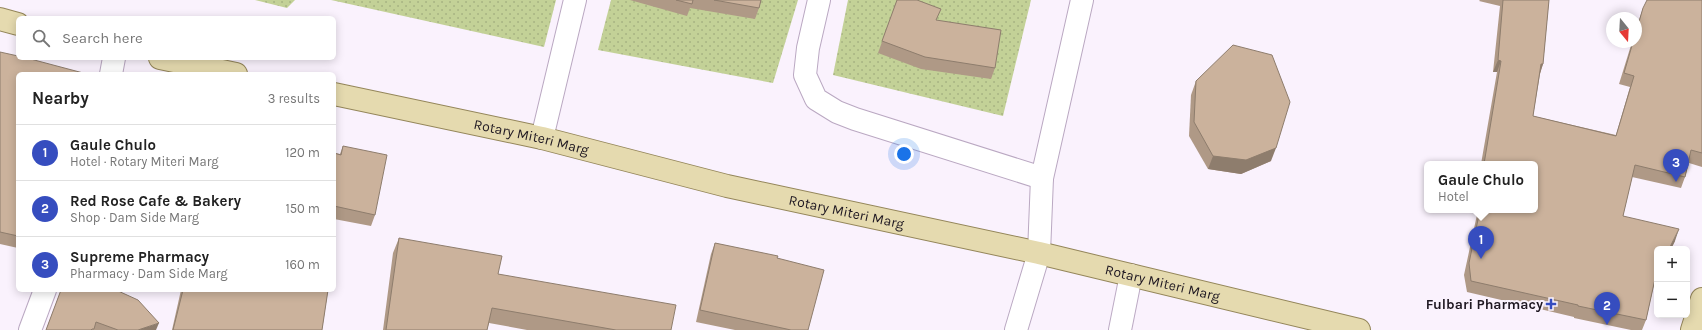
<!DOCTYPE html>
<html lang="en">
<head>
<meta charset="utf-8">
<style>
	:root { --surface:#fff; --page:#f2f2f2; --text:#222; --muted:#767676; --line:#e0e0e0; --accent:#364dbf }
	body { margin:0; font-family:Karla,sans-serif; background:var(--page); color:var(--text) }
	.controls { position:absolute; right:12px; bottom:12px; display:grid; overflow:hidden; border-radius:6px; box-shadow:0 2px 10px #0003 }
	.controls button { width:36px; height:36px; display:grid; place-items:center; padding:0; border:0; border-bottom:1px solid var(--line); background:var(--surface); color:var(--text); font:20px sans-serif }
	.compass { position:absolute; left:1606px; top:12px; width:36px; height:36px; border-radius:50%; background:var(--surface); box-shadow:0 2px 10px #0003; rotate:162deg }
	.you { position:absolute; left:904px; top:154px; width:14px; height:14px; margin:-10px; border:3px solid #fff; border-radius:50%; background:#1a73e8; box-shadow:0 0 0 6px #1a73e833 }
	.badge { display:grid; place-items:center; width:26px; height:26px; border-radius:50%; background:var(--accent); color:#fff; font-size:13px; font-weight:700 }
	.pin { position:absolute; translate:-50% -33px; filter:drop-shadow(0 1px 2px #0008) }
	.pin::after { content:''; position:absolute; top:21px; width:14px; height:12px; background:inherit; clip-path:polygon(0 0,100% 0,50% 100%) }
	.popup { position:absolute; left:1424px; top:161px; width:114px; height:52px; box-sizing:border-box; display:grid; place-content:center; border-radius:6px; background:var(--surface); filter:drop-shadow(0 1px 3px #0005); font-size:13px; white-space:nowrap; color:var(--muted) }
	.popup b { font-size:15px; color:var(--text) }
	.popup::after { content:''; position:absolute; left:50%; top:100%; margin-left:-8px; border:8px solid transparent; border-top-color:var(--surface) }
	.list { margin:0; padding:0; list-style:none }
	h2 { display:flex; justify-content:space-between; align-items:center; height:52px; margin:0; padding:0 16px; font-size:17px }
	h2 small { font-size:13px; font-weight:400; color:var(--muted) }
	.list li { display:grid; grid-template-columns:26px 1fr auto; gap:12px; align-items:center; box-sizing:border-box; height:56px; padding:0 16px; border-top:1px solid var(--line) }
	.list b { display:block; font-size:15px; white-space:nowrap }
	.list p { margin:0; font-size:13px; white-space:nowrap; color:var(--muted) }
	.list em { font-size:13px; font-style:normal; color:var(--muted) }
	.icon { flex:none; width:22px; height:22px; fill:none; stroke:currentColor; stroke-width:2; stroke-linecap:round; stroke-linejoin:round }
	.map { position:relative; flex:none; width:1702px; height:330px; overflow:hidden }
	.search { position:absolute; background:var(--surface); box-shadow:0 2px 10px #0003; left:16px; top:16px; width:320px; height:44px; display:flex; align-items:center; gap:10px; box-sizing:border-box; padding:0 14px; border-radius:6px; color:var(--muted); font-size:15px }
	.panel { position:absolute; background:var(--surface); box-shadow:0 2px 10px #0003; left:16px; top:72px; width:320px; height:220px; border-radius:6px }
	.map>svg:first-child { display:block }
	.grass { fill:url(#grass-dots) }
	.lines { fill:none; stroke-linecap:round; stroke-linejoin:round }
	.minor-casing { stroke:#baa8c2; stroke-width:24 }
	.major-casing { stroke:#94865a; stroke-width:24 }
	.minor { stroke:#fff; stroke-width:22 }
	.major { stroke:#e5daaf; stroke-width:22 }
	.wall { fill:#af9986 }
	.shaded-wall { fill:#8e7d6d }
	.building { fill:#cbb29c; stroke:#8e7d6d }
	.poi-dot { fill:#364dbf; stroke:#faf2fd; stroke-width:1.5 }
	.labels { text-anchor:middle; stroke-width:4; stroke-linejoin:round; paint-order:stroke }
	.street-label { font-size:14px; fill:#1e1721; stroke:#faf2fd }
	.poi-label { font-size:14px; font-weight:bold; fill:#1e1721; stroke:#faf2fd; text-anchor:end }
</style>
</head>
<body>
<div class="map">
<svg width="1702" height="330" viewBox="0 0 1702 330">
	<defs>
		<pattern id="grass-dots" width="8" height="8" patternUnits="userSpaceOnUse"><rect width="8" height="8" fill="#c3d197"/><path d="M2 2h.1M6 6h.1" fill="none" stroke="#a7b382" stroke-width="1.8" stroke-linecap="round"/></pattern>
	</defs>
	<rect width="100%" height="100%" fill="#faf2fd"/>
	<g class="grass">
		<polygon points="255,0 295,0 287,8"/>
		<polygon points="331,0 556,0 544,47"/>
		<polygon points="611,0 798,0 773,83 598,50"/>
		<polygon points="848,0 1031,0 1003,116 833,75"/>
	</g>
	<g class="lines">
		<g class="minor-casing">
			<g id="minor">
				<polyline points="819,0 808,48 805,75 816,99 837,112 855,119 1042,178"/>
				<polyline points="111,74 114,58"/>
				<polyline points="542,138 575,0"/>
				<polyline points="30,330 45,290"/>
				<polyline points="1016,330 1039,253 1042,178 1082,0"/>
				<polyline points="1120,330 1131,275"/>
			</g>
		</g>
		<g class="major-casing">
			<g id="major">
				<polyline points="0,19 18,24"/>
				<polyline points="160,58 236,74"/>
				<path id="s1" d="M 334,94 L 542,138 L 727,186 L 1039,253 L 1359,330"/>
				<polyline points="1692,330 1702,299"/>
			</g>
		</g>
		<use href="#minor" class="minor"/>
		<use href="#major" class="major"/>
	</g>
	<g class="wall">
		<polygon points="630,0 761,0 759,8 755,19 690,8 687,16"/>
		<polygon points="897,0 936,20 995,68 991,79 921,69 878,53"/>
		<polygon points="1480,0 1549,0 1543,64 1540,74 1533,116 1616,135 1630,87 1619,84 1632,42 1636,42 1636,29 1643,8 1702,0 1702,167 1689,163 1685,177 1681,188 1632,177 1623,216 1675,241 1671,249 1657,249 1657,277 1654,284 1646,320 1642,330 1631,330 1574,318 1574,317 1467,292 1464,275 1478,210 1535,210 1535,164 1481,164 1497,72 1493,72 1500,6 1479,1"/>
		<polygon points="0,52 18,74 18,248 0,244"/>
		<polygon points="1196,81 1271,161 1241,174 1208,169 1189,136 1191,95"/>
		<polygon points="343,146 375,215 371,226 334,219 334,153 340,154"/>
		<polygon points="399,238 498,274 671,330 527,330 489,323 487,330 383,330 393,253"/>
		<polygon points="715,243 777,258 808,330 735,330 696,322 711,254"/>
		<polygon points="61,290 156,330 46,330"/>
		<polygon points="181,290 328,290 322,330 172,330"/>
	</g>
	<g class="shaded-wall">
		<polygon points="1498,60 1501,61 1497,72 1493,72"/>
		<polygon points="1541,64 1543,64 1539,76"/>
		<polygon points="1276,148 1271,161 1241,174 1208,169 1213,156"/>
		<polygon points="1679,229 1675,241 1671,249 1669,249"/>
		<polygon points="1657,274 1657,277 1650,291 1655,279"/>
		<polygon points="159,323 156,330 138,330"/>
	</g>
	<g class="building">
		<polygon points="676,0 693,0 692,4"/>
		<polygon points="714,0 761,0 759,8"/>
		<polygon points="897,0 917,0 941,9 936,20 1001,30 995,68 925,57 882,41"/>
		<polygon points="1503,0 1549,0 1543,64 1541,64 1533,116 1616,136 1634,76 1624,73 1633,42 1636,42 1636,32 1643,8 1647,0 1702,0 1702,153 1691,150 1685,177 1635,165 1623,216 1679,229 1669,249 1657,249 1657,274 1655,279 1646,320 1578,306 1578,305 1471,281 1469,263 1480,210 1535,210 1535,164 1484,164 1501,61 1498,60"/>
		<polygon points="1233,45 1272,55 1290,102 1276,148 1246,160 1213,156 1194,122 1196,81"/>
		<polygon points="0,52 18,56 18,58 27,58 38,61 87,74 18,74 18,236 0,232"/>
		<polygon points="343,146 387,155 375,215 334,206 334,153 341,155"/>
		<polygon points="399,238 502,256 498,274 676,305 671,330 616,330 492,308 487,330 386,330"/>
		<polygon points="715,243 778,256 777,258 824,270 808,330 791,330 700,310"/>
		<polygon points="61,290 116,290 138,300 159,323 138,330 118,330 96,322 94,329 92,329 91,330 46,330"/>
		<polygon points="183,290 328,290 322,330 173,330"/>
	</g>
	<path class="poi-dot" d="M1549 298h4v4h4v4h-4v4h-4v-4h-4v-4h4z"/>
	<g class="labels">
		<g class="street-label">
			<text dy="5" stroke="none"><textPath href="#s1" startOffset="202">Rotary Miteri Marg</textPath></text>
			<text dy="5" stroke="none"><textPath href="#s1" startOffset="526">Rotary Miteri Marg</textPath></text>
			<text dy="5" stroke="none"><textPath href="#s1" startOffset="850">Rotary Miteri Marg</textPath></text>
		</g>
		<g class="poi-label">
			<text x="1543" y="309">Fulbari Pharmacy</text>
		</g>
	</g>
</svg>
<div class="controls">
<button>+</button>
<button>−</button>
</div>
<svg class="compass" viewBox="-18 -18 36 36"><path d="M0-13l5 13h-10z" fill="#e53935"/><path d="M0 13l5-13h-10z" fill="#767676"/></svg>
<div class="you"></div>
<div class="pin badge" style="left:1481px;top:259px">1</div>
<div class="popup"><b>Gaule Chulo</b>Hotel</div>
<div class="pin badge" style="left:1607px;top:325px">2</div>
<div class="pin badge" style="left:1676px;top:182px">3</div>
<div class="search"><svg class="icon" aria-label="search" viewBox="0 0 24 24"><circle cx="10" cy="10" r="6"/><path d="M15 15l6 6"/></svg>Search here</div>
<section class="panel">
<h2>Nearby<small>3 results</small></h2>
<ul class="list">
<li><span class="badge">1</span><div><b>Gaule Chulo</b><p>Hotel · Rotary Miteri Marg</p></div><em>120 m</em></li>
<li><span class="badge">2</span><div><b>Red Rose Cafe &amp; Bakery</b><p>Shop · Dam Side Marg</p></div><em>150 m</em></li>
<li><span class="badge">3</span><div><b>Supreme Pharmacy</b><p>Pharmacy · Dam Side Marg</p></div><em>160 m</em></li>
</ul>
</section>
</div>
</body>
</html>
